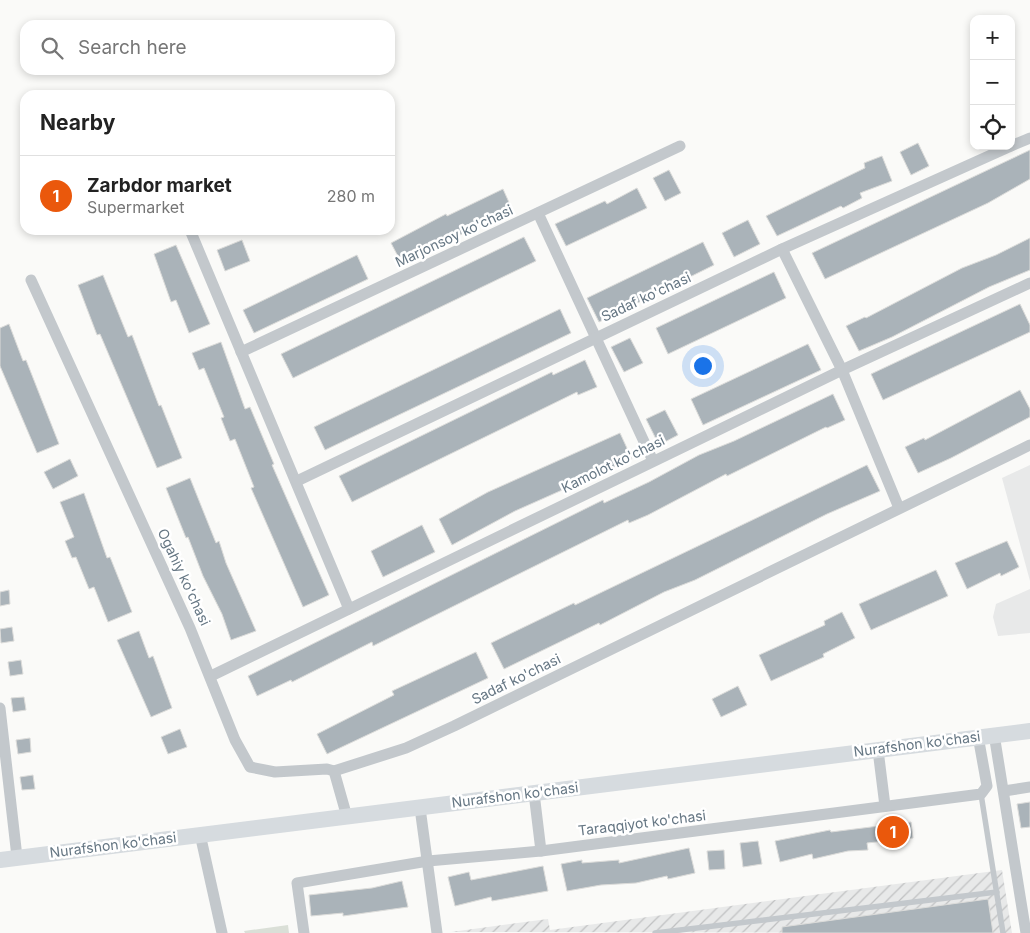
<!DOCTYPE html>
<html lang="en">
<head>
<meta charset="utf-8">
<style>
	:root { --surface:#fff; --page:#f6f6f6; --text:#222; --muted:#767676; --line:#e0e0e0; --accent:#ea580c }
	body { margin:0; font-family:Inter,sans-serif; background:var(--page); color:var(--text) }
	.controls { position:absolute; right:15px; top:15px; display:grid; overflow:hidden; border-radius:10px; box-shadow:0 2px 8px #0003 }
	.controls button { width:45px; height:45px; display:grid; place-items:center; padding:0; border:0; border-bottom:1px solid var(--line); background:var(--surface); color:var(--text); font:25px sans-serif }
	.you { position:absolute; left:702px; top:365px; width:18px; height:18px; margin:-12px; border:4px solid #fff; border-radius:50%; background:#1a73e8; box-shadow:0 0 0 8px #1a73e833 }
	.badge { display:grid; place-items:center; width:32px; height:32px; border-radius:50%; background:var(--accent); color:#fff; font-size:16px; font-weight:700 }
	.pin { position:absolute; translate:-50% -50%; border:2px solid #fff; box-shadow:0 1px 5px #0006 }
	.list { margin:0; padding:0; list-style:none }
	h2 { display:flex; justify-content:space-between; align-items:center; height:65px; margin:0; padding:0 20px; font-size:21px }
	h2 small { font-size:16px; font-weight:400; color:var(--muted) }
	.list li { display:grid; grid-template-columns:32px 1fr auto; gap:15px; align-items:center; box-sizing:border-box; height:80px; padding:0 20px; border-top:1px solid var(--line) }
	.list b { display:block; font-size:19px; white-space:nowrap }
	.list p { margin:0; font-size:16px; white-space:nowrap; color:var(--muted) }
	.list em { font-size:16px; font-style:normal; color:var(--muted) }
	.icon { flex:none; width:28px; height:28px; fill:none; stroke:currentColor; stroke-width:2; stroke-linecap:round; stroke-linejoin:round }
	.map { position:relative; flex:none; width:1030px; height:933px; overflow:hidden }
	.search { position:absolute; background:var(--surface); box-shadow:0 2px 8px #0003; left:20px; top:20px; width:375px; height:55px; display:flex; align-items:center; gap:12px; box-sizing:border-box; padding:0 18px; border-radius:15px; color:var(--muted); font-size:19px }
	.panel { position:absolute; background:var(--surface); box-shadow:0 2px 8px #0003; left:20px; top:90px; width:375px; height:145px; border-radius:15px }
	.map>svg:first-child { display:block }
	.built { fill:#e8e9e9 }
	.industrial { fill:url(#industrial-furrows) }
	.green { fill:#dadfd7 }
	.building { fill:#aab3b9; stroke:#dcdcda }
	.lines { fill:none; stroke-linecap:round; stroke-linejoin:round }
	.lane { stroke:#c3c8cc; stroke-width:5.5 }
	.street { stroke:#c3c8cc; stroke-width:11 }
	.secondary { stroke:#d6dbdf; stroke-width:16 }
	.labels { text-anchor:middle; stroke-width:5; stroke-linejoin:round; paint-order:stroke }
	.street-label { font-size:14px; fill:#657683; stroke:#fff }
</style>
</head>
<body>
<div class="map">
<svg width="1030" height="933" viewBox="0 0 1030 933">
	<defs>
		<pattern id="industrial-furrows" width="10" height="10" patternUnits="userSpaceOnUse" patternTransform="scale(1.25)"><rect width="10" height="10" fill="#e8e9e9"/><path d="M-1 1l2-2M0 10L10 0M9 11l2-2" fill="none" stroke="#c0c1c2"/></pattern>
	</defs>
	<rect width="100%" height="100%" fill="#fafaf8"/>
	<g class="built">
		<polygon points="1030,465 1030,581 1002,478"/>
		<polygon points="1030,589 1030,633 998,636 993,617 996,604"/>
	</g>
	<polygon class="industrial" points="1002,870 1012,933 451,932 548,919 550,930"/>
	<polygon class="green" points="288,925 289,933 245,933 244,931"/>
	<g class="building">
		<polygon points="918,143 929,166 911,175 900,152"/>
		<polygon points="1030,150 1030,179 988,203 825,279 812,253"/>
		<polygon points="882,156 892,181 860,193 862,198 843,208 841,206 777,236 766,216 865,168 864,163"/>
		<polygon points="669,170 681,193 665,201 653,178"/>
		<polygon points="637,188 647,208 566,246 555,224 605,201 607,204"/>
		<polygon points="503,189 512,209 402,264 391,243 446,214 447,216"/>
		<polygon points="748,220 760,244 734,257 722,233"/>
		<polygon points="524,237 536,261 293,378 281,354"/>
		<polygon points="1030,238 1030,270 989,287 892,337 859,351 846,326 865,317 866,318 962,268 996,255"/>
		<polygon points="242,240 250,261 225,271 217,250"/>
		<polygon points="703,242 714,265 599,322 587,298"/>
		<polygon points="176,245 210,324 189,333 176,300 171,302 154,254"/>
		<polygon points="357,255 368,279 254,333 243,310"/>
		<polygon points="774,272 786,298 668,354 656,328"/>
		<polygon points="103,275 128,337 132,335 159,406 161,405 182,458 157,468 100,334 97,335 78,285"/>
		<polygon points="1020,304 1030,325 1030,332 883,400 871,374"/>
		<polygon points="560,309 571,333 325,450 314,427"/>
		<polygon points="9,324 23,361 26,360 59,444 37,453 0,366 0,328"/>
		<polygon points="630,338 643,363 624,372 611,347"/>
		<polygon points="221,342 245,409 250,407 274,464 272,465 329,595 303,607 251,488 254,487 235,439 230,441 221,418 224,417 204,368 199,370 192,353"/>
		<polygon points="808,344 821,370 703,425 691,399"/>
		<polygon points="585,360 597,387 578,395 577,392 352,502 339,476 552,372 553,375"/>
		<polygon points="1020,390 1030,409 1030,417 951,458 918,473 905,447 924,438 925,440"/>
		<polygon points="833,394 845,420 827,428 826,427 727,476 726,474 648,515 629,523 628,520 373,646 372,642 292,682 291,680 257,696 248,676 603,500 604,503 649,482 699,455 734,441"/>
		<polygon points="665,410 678,435 659,445 646,419"/>
		<polygon points="620,433 632,459 515,511 452,545 439,519 488,492"/>
		<polygon points="70,459 78,476 53,489 44,472"/>
		<polygon points="867,465 880,491 827,514 695,580 664,592 600,625 599,623 504,669 491,643 574,603 575,605"/>
		<polygon points="190,478 216,543 219,541 226,563 256,631 231,640 222,614 203,576 188,537 186,538 166,488"/>
		<polygon points="84,493 107,558 110,557 132,612 108,622 94,587 89,589 76,557 72,558 65,541 74,537 60,502"/>
		<polygon points="422,525 435,552 383,577 371,551"/>
		<polygon points="1007,541 1019,567 1001,576 1000,573 967,589 955,563"/>
		<polygon points="936,570 948,596 871,630 859,604"/>
		<polygon points="9,590 10,604 0,606 0,592"/>
		<polygon points="842,612 855,638 823,654 824,657 771,681 759,655 825,625 824,621"/>
		<polygon points="12,627 14,641 1,643 0,629"/>
		<polygon points="139,631 149,658 153,656 172,708 151,717 117,640"/>
		<polygon points="476,652 488,678 327,754 317,734 394,695 392,691"/>
		<polygon points="21,660 23,674 10,676 8,662"/>
		<polygon points="738,686 747,705 721,717 712,699"/>
		<polygon points="24,697 26,710 13,712 11,698"/>
		<polygon points="180,729 187,747 168,754 161,737"/>
		<polygon points="30,738 31,752 18,754 16,740"/>
		<polygon points="33,775 35,789 22,790 20,777"/>
		<polygon points="1030,802 1030,827 1021,828 1017,804"/>
		<polygon points="911,822 913,838 867,843 868,850 848,851 813,859 812,854 780,862 775,841 830,830 831,832"/>
		<polygon points="758,841 762,864 743,867 740,843"/>
		<polygon points="689,848 695,873 668,879 667,876 636,883 601,885 567,891 561,864 582,860 582,863 619,860 619,863"/>
		<polygon points="724,850 725,869 709,870 707,851"/>
		<polygon points="543,866 548,891 492,901 491,897 455,906 448,877 469,872 471,880"/>
		<polygon points="402,881 408,907 343,916 343,913 311,916 309,895 372,888"/>
		<polygon points="988,899 993,933 782,933 782,927"/>
	</g>
	<g class="lines">
		<g class="lane">
			<polyline points="981,794 1003,933"/>
			<polyline points="655,933 997,892"/>
		</g>
		<g class="street">
			<polyline points="1011,146 1030,138"/>
			<polyline points="538,213 653,461"/>
			<polyline points="190,230 349,609"/>
			<polyline points="782,249 842,370 899,508"/>
			<polyline points="31,280 190,628 235,740 250,767 275,772 327,769 334,771 347,817"/>
			<polyline points="241,352 680,146"/>
			<polyline points="297,481 782,249 1011,146"/>
			<polyline points="211,676 842,370 1030,283"/>
			<polyline points="0,708 17,857"/>
			<polyline points="994,734 1026,933"/>
			<polyline points="878,750 885,806"/>
			<polyline points="334,771 406,748 454,726 1030,445"/>
			<polyline points="1004,791 1030,787"/>
			<polyline points="534,793 541,851"/>
			<polyline points="420,808 437,933"/>
			<polyline points="200,834 222,933"/>
			<polyline points="304,933 297,883 428,861 541,851 981,794 987,786 978,736"/>
		</g>
		<polyline class="secondary" points="0,860 1030,731"/>
	</g>
	<g class="labels">
		<g class="street-label">
			<text transform="translate(454 236) rotate(-25)" y="5">Marjonsoy ko'chasi</text>
			<text transform="translate(646 297) rotate(-25)" y="5">Sadaf ko'chasi</text>
			<text transform="translate(613 464) rotate(-26)" y="5">Kamolot ko'chasi</text>
			<text transform="translate(184 577) rotate(65)" y="5">Ogahiy ko'chasi</text>
			<text transform="translate(516 679) rotate(-26)" y="5">Sadaf ko'chasi</text>
			<text transform="translate(917 744) rotate(-7)" y="5">Nurafshon ko'chasi</text>
			<text transform="translate(515 795) rotate(-7)" y="5">Nurafshon ko'chasi</text>
			<text transform="translate(642 823) rotate(-7)" y="5">Taraqqiyot ko'chasi</text>
			<text transform="translate(113 845) rotate(-7)" y="5">Nurafshon ko'chasi</text>
		</g>
	</g>
</svg>
<div class="controls">
<button>+</button>
<button>−</button>
<button><svg class="icon" aria-label="locate" viewBox="0 0 24 24"><circle cx="12" cy="12" r="6"/><path d="M12 2v4M12 18v4M2 12h4M18 12h4"/></svg></button>
</div>
<div class="you"></div>
<div class="pin badge" style="left:893px;top:832px">1</div>
<div class="search"><svg class="icon" aria-label="search" viewBox="0 0 24 24"><circle cx="10" cy="10" r="6"/><path d="M15 15l6 6"/></svg>Search here</div>
<section class="panel">
<h2>Nearby<small></small></h2>
<ul class="list">
<li><span class="badge">1</span><div><b>Zarbdor market</b><p>Supermarket</p></div><em>280 m</em></li>
</ul>
</section>
</div>
</body>
</html>
